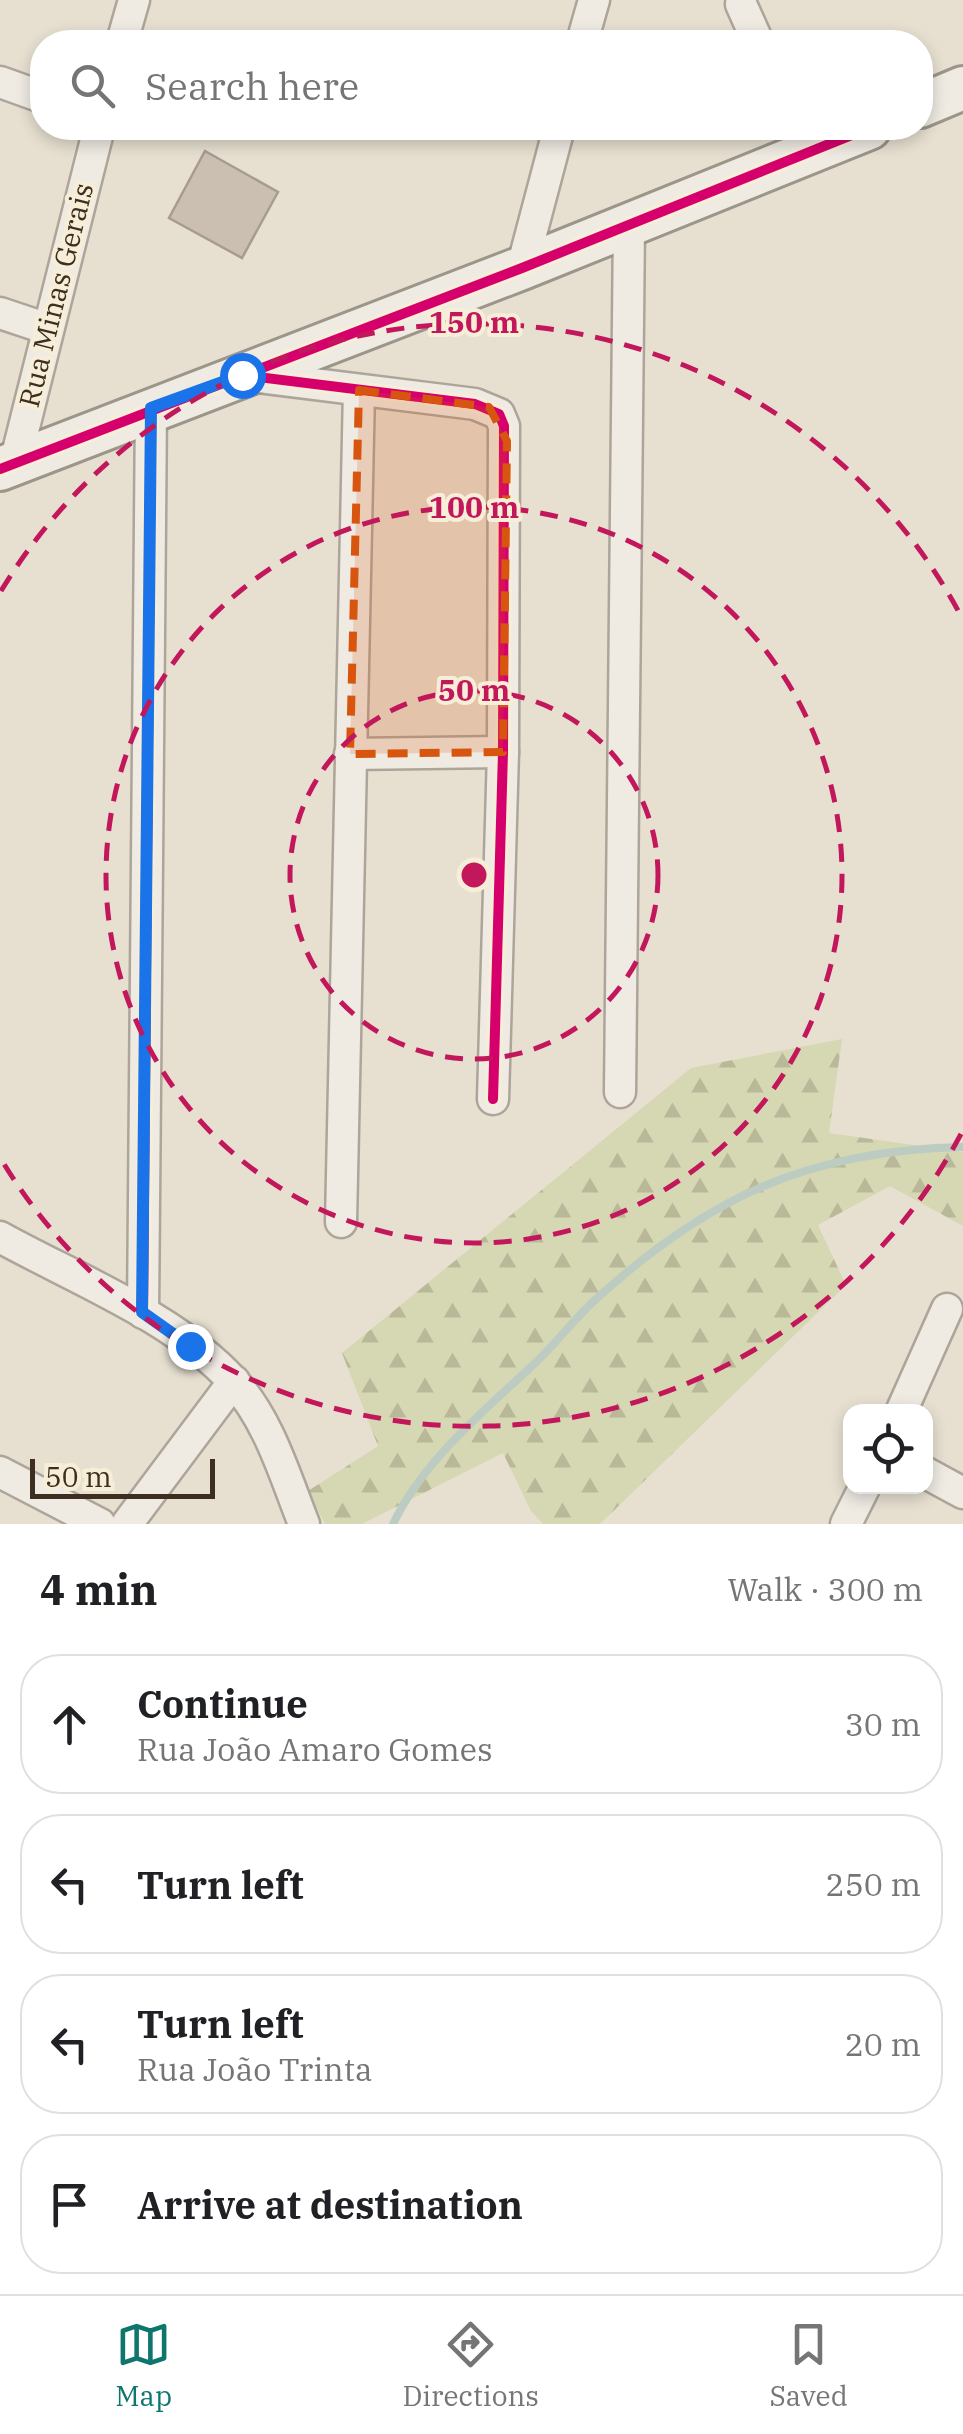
<!DOCTYPE html>
<html lang="en">
<head>
<meta charset="utf-8">
<style>
	:root { --surface:#fff; --page:#f6f6f6; --text:#202124; --muted:#757577; --line:#e0e0e0; --accent:#0f766e }
	body { margin:0; font-family:"IBM Plex Serif",serif; background:var(--page); color:var(--text) }
	.controls { position:absolute; right:30px; bottom:30px; display:grid; overflow:hidden; border-radius:20px; box-shadow:0 5px 15px #0003 }
	.controls button { width:90px; height:90px; display:grid; place-items:center; padding:0; border:0; border-bottom:2px solid var(--line); background:var(--surface); color:var(--text); font:50px sans-serif }
	.scale { position:absolute; left:30px; bottom:25px; width:185px; box-sizing:border-box; padding-left:10px; border:5px solid #3d2e20; border-top:0; font-size:28px; line-height:35px; white-space:nowrap; color:#3d2e20; -webkit-text-stroke:8px #f7eed8; paint-order:stroke }
	.stop { position:absolute; width:30px; height:30px; margin:-22px; border:8px solid #1a73e8; border-radius:50%; background:#fff }
	.stop.end { background:#1a73e8; border-color:#fff; box-shadow:0 2px 10px #0008 }
	.list { margin:0; padding:0; list-style:none }
	h2 { display:flex; justify-content:space-between; align-items:center; height:130px; margin:0; padding:0 40px; font-size:42px }
	h2 small { font-size:32px; font-weight:400; color:var(--muted) }
	.list li { display:grid; grid-template-columns:65px 1fr auto; gap:30px; align-items:center; box-sizing:border-box; height:140px; margin:0 20px 20px; padding:0 20px; border:2px solid var(--line); border-radius:40px }
	.list b { display:block; font-size:38px; white-space:nowrap }
	.list p { margin:0; font-size:32px; white-space:nowrap; color:var(--muted) }
	.list em { font-size:32px; font-style:normal; color:var(--muted) }
	.icon { flex:none; width:55px; height:55px; fill:none; stroke:currentColor; stroke-width:2; stroke-linecap:round; stroke-linejoin:round }
	.map { position:relative; flex:none; width:963px; height:1524px; overflow:hidden }
	.search { position:absolute; background:var(--surface); box-shadow:0 5px 15px #0003; left:30px; right:30px; top:30px; height:110px; display:flex; align-items:center; gap:25px; box-sizing:border-box; padding:0 35px; border-radius:40px; color:var(--muted); font-size:38px }
	.sheet { height:770px; background:var(--surface) }
	nav { display:flex; justify-content:space-around; align-items:center; box-sizing:border-box; height:140px; border-top:2px solid var(--line); background:var(--surface); font-size:28px; color:var(--muted) }
	nav a { display:grid; justify-items:center; gap:5px }
	nav .on { color:var(--accent) }
	.map>svg:first-child { display:block }
	.forest { fill:url(#forest-firs) }
	.lines { fill:none; stroke-linecap:round; stroke-linejoin:round }
	.stream { stroke:#bcccc2; stroke-width:8 }
	.building { fill:#cbbfb2; stroke:#a89c90; stroke-width:2.5 }
	.street-casing { stroke:#ada599; stroke-width:35 }
	.secondary-casing { stroke:#9c958a; stroke-width:48 }
	.street { stroke:#efebe3; stroke-width:30 }
	.secondary { stroke:#efebe3; stroke-width:42 }
	.cycleway-casing { stroke:#f7eed8; stroke-width:16 }
	.cycleway { stroke:#d6006c; stroke-width:10 }
	.route { stroke:#1a73e8; stroke-width:12 }
	.marked { fill:#d7550e; fill-opacity:0.2; stroke:#d7550e; stroke-width:8; stroke-dasharray:20 12; stroke-linejoin:round }
	.ring { fill:none; stroke:#c2185b; stroke-width:5; stroke-dasharray:18 12 }
	.labels { text-anchor:middle; stroke-width:8; stroke-linejoin:round; paint-order:stroke }
	.street-label { font-size:28px; fill:#3d2e20; stroke:#f7eed8 }
	.centre { fill:#c2185b; stroke:#f7eed8; stroke-width:5 }
	.ring-label { font-size:30px; text-anchor:middle; font-weight:bold; fill:#c2185b; stroke:#f7eed8; stroke-width:8; stroke-linejoin:round; paint-order:stroke }
</style>
</head>
<body>
<div class="map">
<svg width="963" height="1524" viewBox="0 0 963 1524">
	<defs>
		<pattern id="forest-firs" width="22" height="20" patternUnits="userSpaceOnUse" patternTransform="scale(2.5)"><rect width="22" height="20" fill="#d6d7b3"/><path d="M5 1l3.5 6h-7zM16 11l3.5 6h-7z" fill="#b9b99a"/></pattern>
	</defs>
	<rect width="100%" height="100%" fill="#e7e0d1"/>
	<polygon class="forest" points="842,1039 829,1133 963,1152 963,1226 890,1186 818,1225 846,1285 600,1524 543,1524 531,1511 503,1453 362,1524 325,1524 308,1491 378,1446 342,1353 691,1068"/>
	<g class="lines">
		<path class="stream" d="M 393,1524 C 423,1461 482,1413 532,1366 C 555,1345 573,1320 595,1300 C 708,1197 810,1150 963,1147"/>
	</g>
	<polygon class="building" points="205,151 278,192 242,258 169,218"/>
	<g class="lines">
		<g class="street-casing">
			<g id="street">
				<polyline points="741,4 758,42"/>
				<polyline points="122,42 134,0"/>
				<polyline points="582,42 594,0"/>
				<polyline points="0,82 42,97"/>
				<polyline points="522,268 559,128"/>
				<polyline points="0,313 45,328"/>
				<polyline points="250,376 475,404 499,414 504,426 503,752 493,1099"/>
				<polyline points="15,463 99,128"/>
				<polyline points="350,754 503,752"/>
				<polyline points="620,1092 629,224"/>
				<polyline points="341,1222 359,390"/>
				<path d="M 0,1237 C 74,1278 176,1318 233,1381 C 269,1420 285,1476 304,1524"/>
				<polyline points="143,1313 151,408"/>
				<polyline points="901,1412 947,1309"/>
				<polyline points="0,1472 100,1524"/>
				<polyline points="926,1473 963,1493"/>
				<polyline points="127,1524 234,1381"/>
				<polyline points="846,1524 865,1486"/>
			</g>
		</g>
		<g class="secondary-casing">
			<g id="secondary">
				<polyline points="920,106 963,88"/>
				<polyline points="0,469 522,268 869,128"/>
			</g>
		</g>
		<use href="#street" class="street"/>
		<use href="#secondary" class="secondary"/>
		<g class="cycleway-casing">
			<g id="cycleway">
				<polyline points="242,375 475,404 499,414 504,426 503,752 493,1099"/>
				<polyline points="0,469 522,268 869,128"/>
				<polyline points="143,1313 151,408"/>
			</g>
		</g>
		<use href="#cycleway" class="cycleway"/>
	</g>
	<g class="lines">
		<polyline class="route" points="190,1346 142,1312 151,408 242,375"/>
	</g>
	<path class="marked" d="M 359,390 L 489,407 L 507,441 L 503,752 L 350,754 Z"/>
	<g class="ring">
		<circle cx="474" cy="875" r="184"/>
		<circle cx="474" cy="875" r="368"/>
		<path d="M961 1134A552 552 0 0 1 1 1159M1 591A552 552 0 0 1 961 616"/>
	</g>
	<g class="labels">
		<g class="street-label">
			<text transform="translate(56 295) rotate(-76)" y="10">Rua Minas Gerais</text>
		</g>
	</g>
	<circle cx="474" cy="875" r="15" class="centre"/>
	<g class="ring-label">
		<text x="474" y="333">150 m</text>
		<text x="474" y="518">100 m</text>
		<text x="474" y="701">50 m</text>
	</g>
</svg>
<div class="controls">
<button><svg class="icon" aria-label="locate" viewBox="0 0 24 24"><circle cx="12" cy="12" r="6"/><path d="M12 2v4M12 18v4M2 12h4M18 12h4"/></svg></button>
</div>
<div class="scale">50 m</div>
<div class="stop" style="left:242px;top:375px"></div>
<div class="stop end" style="left:190px;top:1346px"></div>
<div class="search"><svg class="icon" aria-label="search" viewBox="0 0 24 24"><circle cx="10" cy="10" r="6"/><path d="M15 15l6 6"/></svg>Search here</div>
</div>
<section class="sheet">
<h2>4 min<small>Walk · 300 m</small></h2>
<ul class="list">
<li><svg class="icon" aria-label="ahead" viewBox="0 0 24 24"><path d="M12 20V5M6 11l6-6 6 6"/></svg><div><b>Continue</b><p>Rua João Amaro Gomes</p></div><em>30 m</em></li>
<li><svg class="icon" aria-label="left" viewBox="0 0 24 24"><path d="M17 20v-9H6M10 6l-5 5 5 5"/></svg><div><b>Turn left</b></div><em>250 m</em></li>
<li><svg class="icon" aria-label="left" viewBox="0 0 24 24"><path d="M17 20v-9H6M10 6l-5 5 5 5"/></svg><div><b>Turn left</b><p>Rua João Trinta</p></div><em>20 m</em></li>
<li><svg class="icon" aria-label="arrive" viewBox="0 0 24 24"><path d="M6 21V4h12l-3 4 3 4H6"/></svg><div><b>Arrive at destination</b></div></li>
</ul>
</section>
<nav>
<a class="on"><svg class="icon" aria-label="map" viewBox="0 0 24 24"><path d="M3 6l6-2 6 2 6-2v14l-6 2-6-2-6 2zM9 4v14M15 6v14"/></svg>Map</a>
<a><svg class="icon" aria-label="directions" viewBox="0 0 24 24"><path d="M12 3l9 9-9 9-9-9zM9 14v-3h6M13 9l2 2-2 2"/></svg>Directions</a>
<a><svg class="icon" aria-label="saved" viewBox="0 0 24 24"><path d="M7 4h10v16l-5-4-5 4z"/></svg>Saved</a>
</nav>
</body>
</html>
